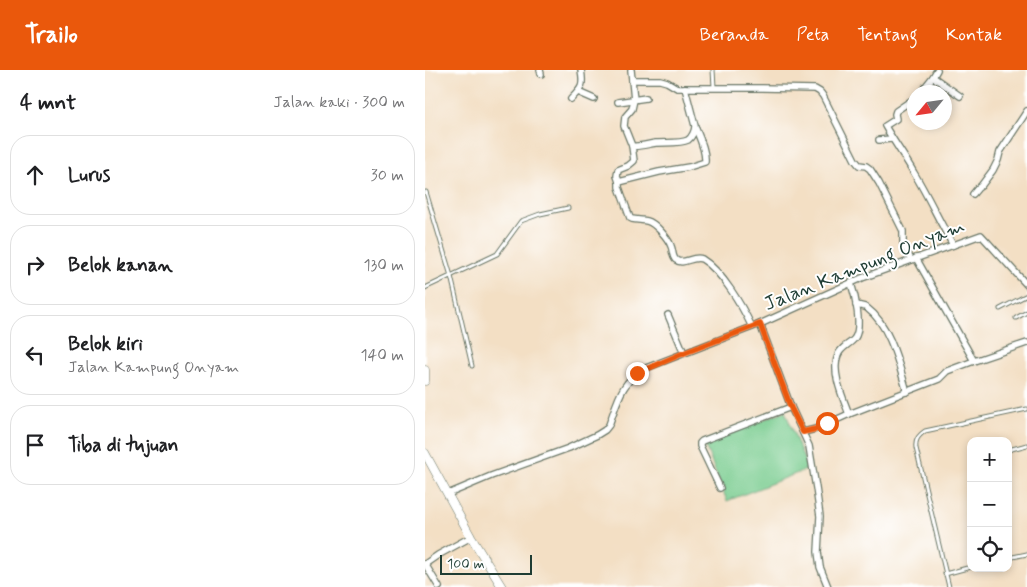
<!DOCTYPE html>
<html lang="id">
<head>
<meta charset="utf-8">
<style>
	:root { --surface:#fff; --page:#f2f2f2; --text:#202124; --muted:#757577; --line:#e0e0e0; --accent:#ea580c }
	body { margin:0; font-family:Mynerve,sans-serif; background:var(--page); color:var(--text) }
	.controls { position:absolute; right:15px; bottom:15px; display:grid; overflow:hidden; border-radius:10px; box-shadow:0 2px 8px #0003 }
	.controls button { width:45px; height:45px; display:grid; place-items:center; padding:0; border:0; border-bottom:1px solid var(--line); background:var(--surface); color:var(--text); font:25px sans-serif }
	.compass { position:absolute; left:482px; top:15px; width:45px; height:45px; border-radius:50%; background:var(--surface); box-shadow:0 2px 8px #0003; rotate:241deg }
	.scale { position:absolute; left:15px; bottom:12px; width:92px; box-sizing:border-box; padding-left:5px; border:2px solid #1f3d34; border-top:0; font-size:14px; line-height:18px; white-space:nowrap; color:#1f3d34; -webkit-text-stroke:4px #fff; paint-order:stroke }
	.stop { position:absolute; width:15px; height:15px; margin:-11px; border:4px solid #ea580c; border-radius:50%; background:#fff }
	.stop.end { background:#ea580c; border-color:#fff; box-shadow:0 1px 5px #0008 }
	.list { margin:0; padding:0; list-style:none }
	h2 { display:flex; justify-content:space-between; align-items:center; height:65px; margin:0; padding:0 20px; font-size:21px }
	h2 small { font-size:16px; font-weight:400; color:var(--muted) }
	.list li { display:grid; grid-template-columns:32px 1fr auto; gap:15px; align-items:center; box-sizing:border-box; height:80px; margin:0 10px 10px; padding:0 10px; border:1px solid var(--line); border-radius:20px }
	.list b { display:block; font-size:19px; white-space:nowrap }
	.list p { margin:0; font-size:16px; white-space:nowrap; color:var(--muted) }
	.list em { font-size:16px; font-style:normal; color:var(--muted) }
	.icon { flex:none; width:28px; height:28px; fill:none; stroke:currentColor; stroke-width:2; stroke-linecap:round; stroke-linejoin:round }
	.map { position:relative; flex:none; width:602px; height:517px; overflow:hidden }
	header { display:flex; align-items:center; gap:30px; box-sizing:border-box; height:70px; padding:0 25px; background:var(--accent); color:#fff }
	header strong { font-size:24px }
	nav { display:flex; gap:28px; margin-inline-start:auto; font-size:18px }
	main { display:flex }
	aside { flex:1; background:var(--surface) }
	.map>svg:first-child { display:block }
	.green { fill:#79cc8f; stroke:#4c8462 }
	.lines { fill:none; stroke-linecap:round; stroke-linejoin:round }
	.service-casing { stroke:#697666; stroke-width:5 }
	.minor-casing { stroke:#697666; stroke-width:8 }
	.tertiary-casing { stroke:#697666; stroke-width:9 }
	.service { stroke:#fff; stroke-width:3 }
	.minor { stroke:#fff; stroke-width:5.5 }
	.tertiary { stroke:#fff; stroke-width:8 }
	.route { stroke:#ea580c; stroke-width:6 }
	.labels { text-anchor:middle; stroke-width:4; stroke-linejoin:round; paint-order:stroke }
	.street-label { font-size:20px; fill:#1f3d34; stroke:#fff }
</style>
</head>
<body>
<header>
<strong>Trailo</strong>
<nav><a>Beranda</a><a>Peta</a><a>Tentang</a><a>Kontak</a></nav>
</header>
<main>
<aside>
<h2>4 mnt<small>Jalan kaki · 300 m</small></h2>
<ul class="list">
<li><svg class="icon" aria-label="ahead" viewBox="0 0 24 24"><path d="M12 20V5M6 11l6-6 6 6"/></svg><div><b>Lurus</b></div><em>30 m</em></li>
<li><svg class="icon" aria-label="right" viewBox="0 0 24 24"><path d="M7 20v-9h11M14 6l5 5-5 5"/></svg><div><b>Belok kanan</b></div><em>130 m</em></li>
<li><svg class="icon" aria-label="left" viewBox="0 0 24 24"><path d="M17 20v-9H6M10 6l-5 5 5 5"/></svg><div><b>Belok kiri</b><p>Jalan Kampung Onyam</p></div><em>140 m</em></li>
<li><svg class="icon" aria-label="arrive" viewBox="0 0 24 24"><path d="M6 21V4h12l-3 4 3 4H6"/></svg><div><b>Tiba di tujuan</b></div></li>
</ul>
</aside>
<div class="map">
<svg width="602" height="517" viewBox="0 0 602 517">
	<rect width="100%" height="100%" fill="#fff"/>
	<filter id="ink" filterUnits="userSpaceOnUse"><feTurbulence type="fractalNoise" baseFrequency=".02" numOctaves="2"/><feDisplacementMap in="SourceGraphic" scale="10" xChannelSelector="R" yChannelSelector="G"/><feConvolveMatrix kernelMatrix="1 2 1 2 8 2 1 2 1" color-interpolation-filters="sRGB"/></filter>
	<filter id="wash" filterUnits="userSpaceOnUse"><feTurbulence type="fractalNoise" baseFrequency=".0096" numOctaves="4" result="noise"/><feDisplacementMap in="SourceGraphic" scale="20" xChannelSelector="R" yChannelSelector="G"/><feGaussianBlur stdDeviation="1.12" result="paint"/><feColorMatrix in="noise" values="0 0 0 0 0 0 0 0 0 0 0 0 0 0 0 0 0 1.4 0 .05"/><feComposite in="paint" operator="in"/></filter>
	<g filter="url(#wash)">
		<rect width="100%" height="100%" fill="#f3dfc4"/>
		<polygon class="green" points="360,341 383,399 302,431 279,373"/>
	</g>
	<g filter="url(#ink)">
		<g class="lines">
			<g class="service-casing">
				<g id="service">
					<polyline points="288,0 289,17"/>
					<polyline points="1,122 26,206 47,296"/>
					<polyline points="0,218 72,184 96,151 115,144 143,138"/>
					<polyline points="575,239 602,225"/>
					<polyline points="591,248 602,242"/>
					<polyline points="583,380 602,375"/>
					<polyline points="583,488 602,484"/>
					<polyline points="520,504 546,497"/>
					<path d="M 524,517 L 491,378 C 490,370 493,366 500,361 L 602,339"/>
				</g>
			</g>
			<g class="minor-casing">
				<g id="minor">
					<polyline points="115,0 116,4"/>
					<path d="M 206,0 L 209,30 L 207,39 L 200,47 L 199,56 L 207,76 C 215,77 223,74 231,73 C 240,72 255,74 263,70 C 267,67 270,61 270,56 L 260,18"/>
					<polyline points="508,7 535,26"/>
					<polyline points="207,10 235,10 242,12 252,18 337,18 390,19 395,22 398,26 430,90 434,95 441,96 445,99 454,113 478,161 478,174 486,190"/>
					<polyline points="153,22 169,29"/>
					<polyline points="496,22 508,7 512,0"/>
					<path d="M 490,28 L 471,41 L 470,44 L 471,49 L 460,56 C 469,72 480,87 489,103 C 503,126 514,151 528,175"/>
					<path d="M 146,29 C 157,18 159,16 156,0"/>
					<polyline points="193,32 221,28"/>
					<path d="M 271,59 C 275,69 281,81 280,92 L 264,97 L 234,102 L 194,112 L 194,117 L 205,148 L 207,149 C 212,150 218,150 222,151 C 230,153 243,168 246,176 C 248,180 247,187 251,190 C 258,196 268,185 277,189 C 297,201 317,236 327,257"/>
					<polyline points="454,70 467,69"/>
					<polyline points="194,112 192,106 193,100 203,96 209,91 207,76"/>
					<polyline points="548,124 553,118 556,116 568,100 573,90 575,82 602,41"/>
					<polyline points="491,188 549,291"/>
					<path d="M 431,235 C 435,236 439,236 442,238 C 466,256 474,296 482,322"/>
					<polyline points="243,245 259,283"/>
					<polyline points="335,254 366,337 384,376 391,418 395,446 393,482 395,497 403,517"/>
					<polyline points="424,344 514,309 522,301 549,291 602,273"/>
					<path d="M 378,362 L 391,359 L 424,344 C 418,328 406,302 413,285 C 416,277 424,275 429,269 C 438,258 430,225 426,213"/>
					<polyline points="295,418 275,376 275,373 277,371 366,337"/>
					<path d="M 23,424 L 66,406 L 144,378 L 172,365 L 180,360 L 184,355 C 193,330 196,311 221,298 L 335,254 L 437,208 L 556,165 L 602,215"/>
					<polyline points="0,494 13,485 46,467"/>
					<polyline points="0,494 14,517"/>
				</g>
			</g>
			<g class="tertiary-casing">
				<g id="tertiary">
					<polyline points="0,300 0,311"/>
					<polyline points="0,383 46,467 77,517"/>
				</g>
			</g>
			<use href="#service" class="service"/>
			<use href="#minor" class="minor"/>
			<use href="#tertiary" class="tertiary"/>
		</g>
	</g>
	<g class="lines" filter="url(#ink)">
		<polyline class="route" points="212,303 259,283 335,254 366,338 378,362 391,359 402,353"/>
	</g>
	<g class="labels">
		<g class="street-label">
			<text transform="translate(439 194) rotate(-22)" y="7">Jalan Kampung Onyam</text>
		</g>
	</g>
</svg>
<div class="controls">
<button>+</button>
<button>−</button>
<button><svg class="icon" aria-label="locate" viewBox="0 0 24 24"><circle cx="12" cy="12" r="6"/><path d="M12 2v4M12 18v4M2 12h4M18 12h4"/></svg></button>
</div>
<svg class="compass" viewBox="-18 -18 36 36"><path d="M0-13l5 13h-10z" fill="#e53935"/><path d="M0 13l5-13h-10z" fill="#757577"/></svg>
<div class="scale">100 m</div>
<div class="stop" style="left:402px;top:353px"></div>
<div class="stop end" style="left:212px;top:303px"></div>
</div>
</main>
</body>
</html>
